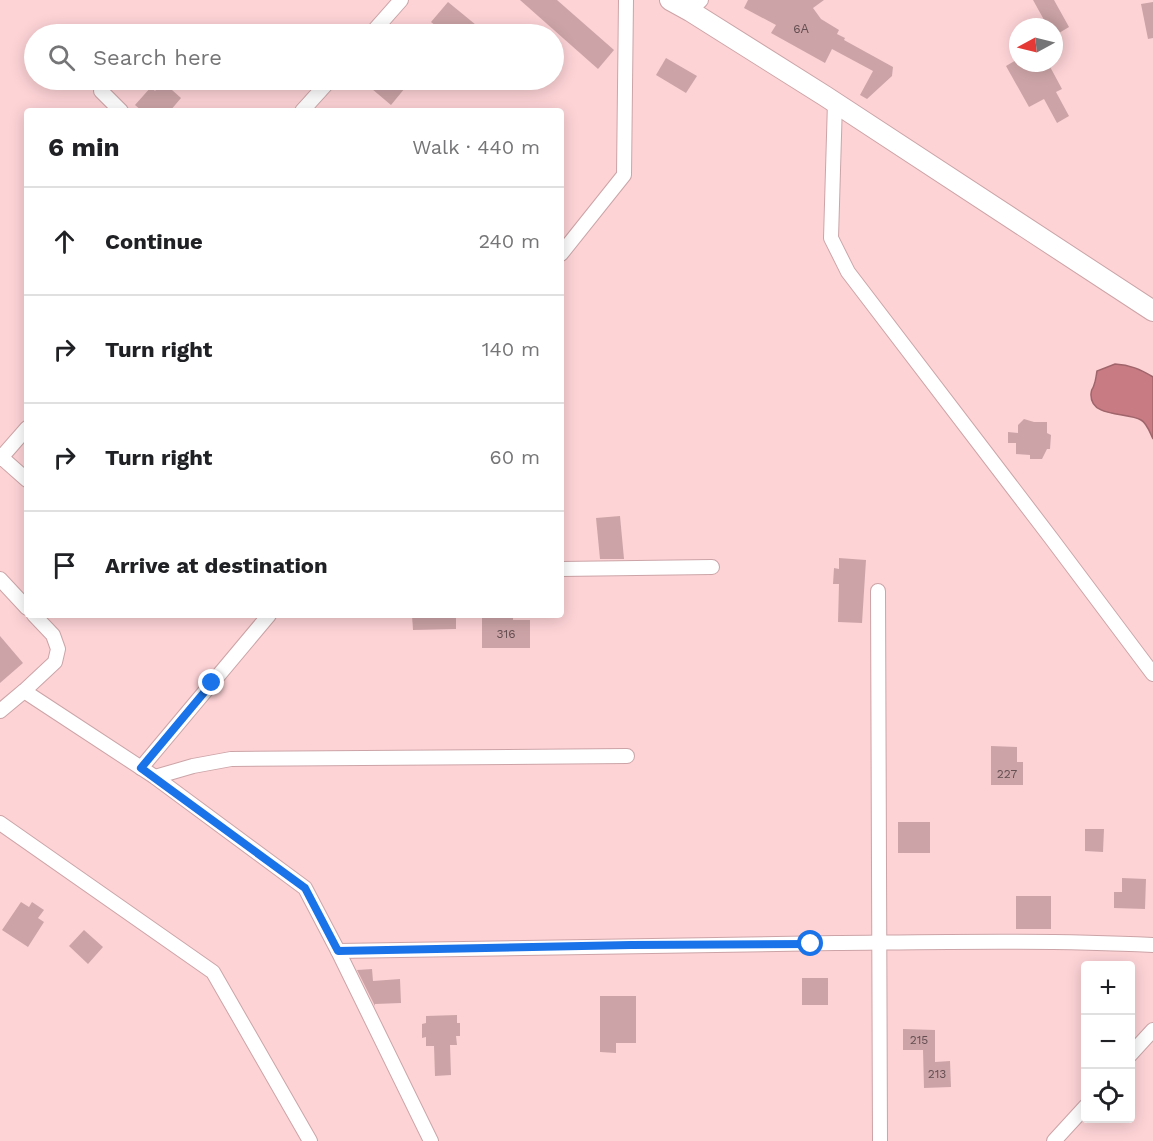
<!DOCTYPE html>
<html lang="en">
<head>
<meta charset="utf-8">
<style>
	:root { --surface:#fff; --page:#f2f2f2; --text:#202124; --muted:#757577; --line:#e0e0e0 }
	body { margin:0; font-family:"Work Sans",sans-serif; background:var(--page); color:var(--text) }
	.controls { position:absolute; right:18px; bottom:18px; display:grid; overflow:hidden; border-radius:6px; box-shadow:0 3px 15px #0003 }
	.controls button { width:54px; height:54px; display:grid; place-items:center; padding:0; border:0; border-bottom:2px solid var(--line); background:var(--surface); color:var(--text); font:30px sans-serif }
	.compass { position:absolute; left:1009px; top:18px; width:54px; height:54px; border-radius:50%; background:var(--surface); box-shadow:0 3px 15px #0003; rotate:263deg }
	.stop { position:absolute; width:18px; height:18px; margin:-14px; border:4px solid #1a73e8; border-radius:50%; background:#fff }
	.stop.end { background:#1a73e8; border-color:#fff; box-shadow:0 2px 6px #0008 }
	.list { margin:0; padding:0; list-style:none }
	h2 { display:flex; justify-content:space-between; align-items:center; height:78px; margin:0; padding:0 24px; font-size:26px }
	h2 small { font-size:20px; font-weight:400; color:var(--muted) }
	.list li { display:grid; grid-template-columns:39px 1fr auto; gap:18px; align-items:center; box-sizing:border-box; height:108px; padding:0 24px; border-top:2px solid var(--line) }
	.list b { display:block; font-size:22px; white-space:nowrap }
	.list em { font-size:20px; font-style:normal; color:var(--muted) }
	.icon { flex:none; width:33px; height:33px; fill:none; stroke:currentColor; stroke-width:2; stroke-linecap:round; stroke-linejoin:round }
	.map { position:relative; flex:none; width:1153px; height:1141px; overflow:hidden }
	.search { position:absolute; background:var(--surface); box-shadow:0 3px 15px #0003; left:24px; top:24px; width:540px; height:66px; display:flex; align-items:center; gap:15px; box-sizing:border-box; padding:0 21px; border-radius:33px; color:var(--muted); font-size:22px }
	.panel { position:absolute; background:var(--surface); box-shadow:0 3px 15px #0003; left:24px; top:108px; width:540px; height:510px; border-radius:6px }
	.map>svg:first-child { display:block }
	.water { fill:#c87b83; stroke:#a0656b; stroke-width:1.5 }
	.building { fill:#cca4a7 }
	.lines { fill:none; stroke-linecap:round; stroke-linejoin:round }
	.street-casing { stroke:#cca4a7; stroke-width:16 }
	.secondary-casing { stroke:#cca4a7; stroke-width:22 }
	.street { stroke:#fff; stroke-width:14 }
	.secondary { stroke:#fff; stroke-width:20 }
	.route { stroke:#1a73e8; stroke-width:8 }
	.labels { text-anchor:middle; stroke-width:6; stroke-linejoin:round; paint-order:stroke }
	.number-label { font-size:12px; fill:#644e51 }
</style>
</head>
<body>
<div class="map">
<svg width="1153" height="1141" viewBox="0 0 1153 1141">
	<rect width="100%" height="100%" fill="#fdd3d6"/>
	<path class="water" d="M 1115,364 C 1130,365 1140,369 1153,377 L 1153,439 C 1150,433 1147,423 1141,420 C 1127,412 1090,418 1091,394 C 1092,386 1092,392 1094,385 C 1096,380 1096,376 1097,371 Z"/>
	<g class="building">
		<polygon points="520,0 557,0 614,50 598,69"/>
		<polygon points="748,0 824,0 813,8 821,19 839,30 837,34 845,38 844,40 893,67 892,76 867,99 860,95 873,71 832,49 825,63 771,33 776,25 744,8"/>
		<polygon points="1033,0 1054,0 1069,27 1054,36 1054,27 1048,27"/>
		<polygon points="448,2 487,34 446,34 431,22"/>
		<polygon points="1153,2 1153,38 1148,39 1141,4"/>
		<polygon points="666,58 697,76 686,93 656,75"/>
		<polygon points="1018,59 1018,63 1048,63 1062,89 1056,92 1069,116 1057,123 1044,99 1029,107 1006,66"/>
		<polygon points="380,80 395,80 405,88 391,105 372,89"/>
		<polygon points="163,82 181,98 170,111 142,111 135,105 151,87 155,91"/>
		<polygon points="1024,419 1034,422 1047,422 1047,433 1051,435 1050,449 1047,449 1042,459 1030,459 1030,455 1016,454 1016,443 1008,443 1008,432 1018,433 1018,425"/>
		<polygon points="620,516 624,559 600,559 596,518"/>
		<polygon points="839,558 866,560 862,623 838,622 839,584 833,584 834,568 839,569"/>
		<polygon points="412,615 456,615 456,629 413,630"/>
		<polygon points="482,615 513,615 513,620 530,620 530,648 482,648"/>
		<polygon points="0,636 23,663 0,683"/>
		<polygon points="991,746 1017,747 1017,762 1023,762 1023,785 991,785"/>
		<rect x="898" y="822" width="32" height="31"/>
		<polygon points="1085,829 1104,829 1103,852 1085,851"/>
		<polygon points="1122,878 1146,879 1145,909 1114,908 1114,892 1122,892"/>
		<rect x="1016" y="896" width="35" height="33"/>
		<polygon points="21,902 29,907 32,902 44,910 38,918 44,922 28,947 2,930"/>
		<polygon points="84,930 103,947 88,964 69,946"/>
		<polygon points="372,969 373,981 400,979 401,1003 375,1004 375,1006 357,970"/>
		<rect x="802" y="978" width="26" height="27"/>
		<polygon points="600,996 636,996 636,1043 616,1043 616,1053 600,1052"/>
		<polygon points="457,1015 457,1023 460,1023 460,1036 456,1036 457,1045 450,1045 451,1075 435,1076 434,1046 426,1046 426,1037 422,1038 422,1024 426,1023 426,1016"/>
		<polygon points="903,1029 935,1030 935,1062 950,1061 951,1087 924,1088 923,1050 903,1050"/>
	</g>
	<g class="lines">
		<g class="street-casing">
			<g id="street">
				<polyline points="690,11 701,0"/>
				<polyline points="371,34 401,0"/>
				<polyline points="101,91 121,111"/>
				<polyline points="835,102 831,238 848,272 1051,538 1153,674"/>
				<polyline points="302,111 330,80"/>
				<polyline points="561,254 624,175 626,0"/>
				<polyline points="1,457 27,480"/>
				<polyline points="0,459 27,428"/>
				<polyline points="561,569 712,567"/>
				<polyline points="0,579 27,608"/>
				<polyline points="878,591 880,1141"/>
				<polyline points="24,691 155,777 305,888 338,951 431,1141"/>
				<polyline points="0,711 24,691 55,662 58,649 53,635 34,615"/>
				<polyline points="141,768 269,615"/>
				<polyline points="155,777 193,766 231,759 627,756"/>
				<polyline points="0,823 213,972 310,1141"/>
				<path d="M 338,951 C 505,948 673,945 841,943 C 945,942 1049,940 1153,945"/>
				<polyline points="1130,1055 1153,1030"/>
				<polyline points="1054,1141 1086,1106"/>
			</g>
		</g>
		<g class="secondary-casing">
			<polyline id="secondary" points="670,0 690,11 825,96 1153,311"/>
		</g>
		<use href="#street" class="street"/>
		<use href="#secondary" class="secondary"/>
	</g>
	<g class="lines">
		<polyline class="route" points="212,683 141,768 305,888 338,951 631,945 811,944"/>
	</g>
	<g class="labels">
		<g class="number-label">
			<text x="801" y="33">6А</text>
			<text x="506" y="638">316</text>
			<text x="1007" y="778">227</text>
			<text x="919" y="1044">215</text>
			<text x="937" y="1078">213</text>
		</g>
	</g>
</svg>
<div class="controls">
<button>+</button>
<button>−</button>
<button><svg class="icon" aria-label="locate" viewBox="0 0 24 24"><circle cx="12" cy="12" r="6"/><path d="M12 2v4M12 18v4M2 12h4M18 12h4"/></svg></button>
</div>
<svg class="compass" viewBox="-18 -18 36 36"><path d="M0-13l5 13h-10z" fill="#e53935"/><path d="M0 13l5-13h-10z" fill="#757577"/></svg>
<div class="stop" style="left:811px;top:944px"></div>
<div class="stop end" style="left:212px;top:683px"></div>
<div class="search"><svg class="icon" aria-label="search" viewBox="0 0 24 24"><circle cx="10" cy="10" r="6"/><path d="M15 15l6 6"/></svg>Search here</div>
<section class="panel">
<h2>6 min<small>Walk · 440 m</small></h2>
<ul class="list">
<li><svg class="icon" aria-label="ahead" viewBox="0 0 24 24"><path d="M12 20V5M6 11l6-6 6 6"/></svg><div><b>Continue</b></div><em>240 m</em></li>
<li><svg class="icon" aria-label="right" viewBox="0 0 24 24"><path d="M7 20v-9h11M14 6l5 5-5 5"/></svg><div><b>Turn right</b></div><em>140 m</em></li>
<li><svg class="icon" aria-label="right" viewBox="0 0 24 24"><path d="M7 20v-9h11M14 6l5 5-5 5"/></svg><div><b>Turn right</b></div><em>60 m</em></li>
<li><svg class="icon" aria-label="arrive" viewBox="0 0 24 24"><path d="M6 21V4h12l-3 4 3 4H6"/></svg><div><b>Arrive at destination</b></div></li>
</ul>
</section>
</div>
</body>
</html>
